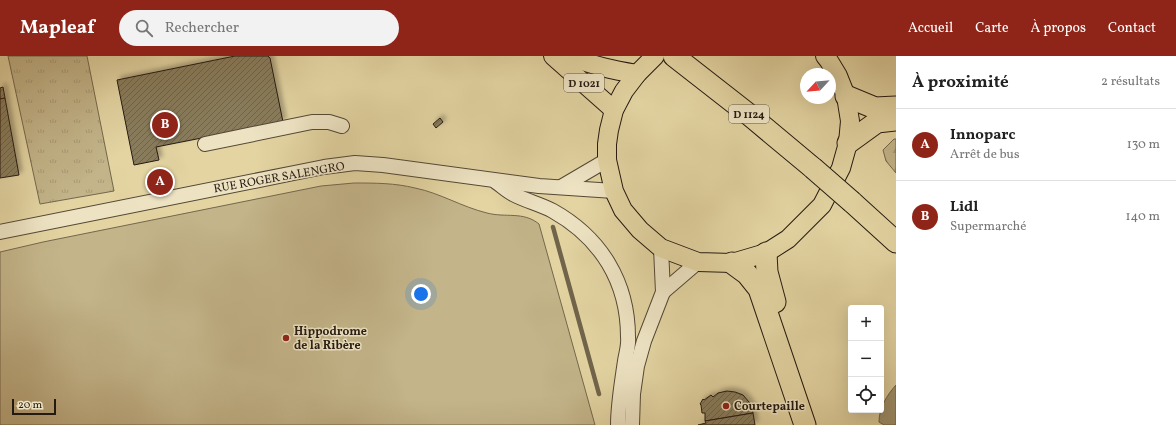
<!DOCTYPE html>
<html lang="fr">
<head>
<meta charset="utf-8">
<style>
	:root { --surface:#fff; --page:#f2f2f2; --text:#222; --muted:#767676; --line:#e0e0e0; --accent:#8f2418 }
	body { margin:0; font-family:Vollkorn,serif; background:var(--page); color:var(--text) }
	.controls { position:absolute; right:12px; bottom:12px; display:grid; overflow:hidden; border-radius:4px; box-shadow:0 4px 16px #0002 }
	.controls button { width:36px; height:36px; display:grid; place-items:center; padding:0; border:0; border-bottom:1px solid var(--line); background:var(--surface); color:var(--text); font:20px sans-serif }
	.compass { position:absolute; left:800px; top:12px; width:36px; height:36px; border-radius:50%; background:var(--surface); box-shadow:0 4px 16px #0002; rotate:244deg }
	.scale { position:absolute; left:12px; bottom:10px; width:44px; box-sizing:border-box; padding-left:4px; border:2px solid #251a11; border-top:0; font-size:11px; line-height:14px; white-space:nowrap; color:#251a11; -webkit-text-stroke:3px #ede3c3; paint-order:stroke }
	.you { position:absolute; left:421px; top:238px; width:14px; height:14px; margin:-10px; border:3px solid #fff; border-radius:50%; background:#1a73e8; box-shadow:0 0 0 6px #1a73e833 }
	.badge { display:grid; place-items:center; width:26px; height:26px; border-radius:50%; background:var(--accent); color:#fff; font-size:13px; font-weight:700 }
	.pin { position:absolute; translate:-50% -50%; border:2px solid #fff; box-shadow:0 1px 4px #0006 }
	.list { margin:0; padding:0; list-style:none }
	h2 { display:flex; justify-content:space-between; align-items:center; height:52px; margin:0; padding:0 16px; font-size:17px }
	h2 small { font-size:13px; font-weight:400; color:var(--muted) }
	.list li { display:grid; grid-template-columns:26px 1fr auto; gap:12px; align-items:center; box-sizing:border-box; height:72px; padding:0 16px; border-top:1px solid var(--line) }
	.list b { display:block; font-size:15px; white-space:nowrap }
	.list p { margin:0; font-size:13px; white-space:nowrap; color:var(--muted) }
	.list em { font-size:13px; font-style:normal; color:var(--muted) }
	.icon { flex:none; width:22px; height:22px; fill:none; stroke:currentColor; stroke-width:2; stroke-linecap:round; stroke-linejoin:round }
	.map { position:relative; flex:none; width:896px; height:369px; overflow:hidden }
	header { display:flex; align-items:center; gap:24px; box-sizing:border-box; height:56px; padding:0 20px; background:var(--accent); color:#fff }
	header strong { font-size:19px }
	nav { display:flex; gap:22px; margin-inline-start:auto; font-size:14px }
	.search { width:280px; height:36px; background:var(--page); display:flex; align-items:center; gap:10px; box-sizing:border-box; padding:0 14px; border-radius:22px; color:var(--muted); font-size:15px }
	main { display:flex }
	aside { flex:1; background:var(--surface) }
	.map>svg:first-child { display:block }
	.grass { fill:url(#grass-tufts); stroke:#74674d }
	.forest { fill:url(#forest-firs); stroke:#74674d }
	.garden { fill:#c3b489; stroke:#74674d }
	.water { fill:#a29571; stroke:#70644b }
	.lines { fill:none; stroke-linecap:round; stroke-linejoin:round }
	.stream { stroke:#70644b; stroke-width:4.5 }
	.building { fill:url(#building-hatch); stroke:#251a11; filter:url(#shadow) }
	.minor-casing { stroke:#544835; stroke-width:16 }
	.major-casing { stroke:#251a11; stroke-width:20 }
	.highway-casing { stroke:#251a11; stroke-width:23 }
	.minor { stroke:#ede3c3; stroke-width:14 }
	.major { stroke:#e3d4a2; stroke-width:18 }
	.highway { stroke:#e3d4a2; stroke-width:21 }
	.highway-bridge-casing { stroke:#251a11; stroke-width:23; stroke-linecap:butt }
	.highway-bridge { stroke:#e3d4a2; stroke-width:21 }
	.poi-dot { fill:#8f2418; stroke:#ede3c3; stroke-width:1.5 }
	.labels { text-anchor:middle; stroke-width:3; stroke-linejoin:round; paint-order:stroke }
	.shield { fill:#ede3c3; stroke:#615646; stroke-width:1 }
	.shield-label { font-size:11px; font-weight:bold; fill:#251a11 }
	.street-label { font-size:12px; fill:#251a11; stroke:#ede3c3 }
	.poi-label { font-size:12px; font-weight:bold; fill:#251a11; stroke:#ede3c3; text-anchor:start }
</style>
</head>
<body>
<header>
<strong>Mapleaf</strong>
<div class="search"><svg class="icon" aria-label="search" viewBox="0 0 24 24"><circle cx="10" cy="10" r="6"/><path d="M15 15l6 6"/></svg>Rechercher</div>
<nav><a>Accueil</a><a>Carte</a><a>À propos</a><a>Contact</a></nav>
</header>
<main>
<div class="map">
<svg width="896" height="369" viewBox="0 0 896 369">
	<defs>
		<pattern id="grass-tufts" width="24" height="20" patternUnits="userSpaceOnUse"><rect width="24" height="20" fill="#c3b489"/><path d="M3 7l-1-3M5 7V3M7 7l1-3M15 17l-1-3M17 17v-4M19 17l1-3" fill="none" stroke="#a79a75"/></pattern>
		<pattern id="forest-firs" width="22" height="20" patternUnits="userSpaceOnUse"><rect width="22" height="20" fill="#c3b489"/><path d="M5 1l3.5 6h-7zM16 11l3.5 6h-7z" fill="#a79a75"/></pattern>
		<pattern id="building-hatch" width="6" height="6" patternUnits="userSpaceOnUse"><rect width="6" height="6" fill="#887b5c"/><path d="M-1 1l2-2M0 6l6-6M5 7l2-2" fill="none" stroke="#6f644b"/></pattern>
		<filter id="shadow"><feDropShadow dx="3.5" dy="-3.5" stdDeviation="2" flood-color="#0004"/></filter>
	</defs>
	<rect width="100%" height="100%" fill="#e3d4a2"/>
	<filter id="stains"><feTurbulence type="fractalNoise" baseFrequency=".005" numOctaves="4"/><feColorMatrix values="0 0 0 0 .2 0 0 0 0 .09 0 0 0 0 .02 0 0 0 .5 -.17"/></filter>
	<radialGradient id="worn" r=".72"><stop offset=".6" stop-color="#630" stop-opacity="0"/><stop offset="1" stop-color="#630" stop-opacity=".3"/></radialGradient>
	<polygon class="grass" points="8,0 87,0 114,135 40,148"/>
	<polygon class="forest" points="894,83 896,83 896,117 886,105 883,94"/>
	<path class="garden" d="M 354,127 C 375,127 395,127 415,132 C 440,137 462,151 487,157 C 506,162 523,155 539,168 L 595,369 L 0,369 L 0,196 L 43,186 L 321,130 Z"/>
	<path class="water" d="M 896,329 L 896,369 L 884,369 L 879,366 C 879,352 887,339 896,329 Z"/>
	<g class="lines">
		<polyline class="stream" points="553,171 599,338"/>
	</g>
	<g class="building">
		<polygon points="235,0 268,0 270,2 283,66 156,91 159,104 134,109 117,24"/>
		<polygon points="3,31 5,42 0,43 0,32"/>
		<polygon points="5,42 19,119 0,122 0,43"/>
		<polygon points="440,62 443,66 436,72 433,68"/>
		<polygon points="727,335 735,336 743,339 749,346 752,351 753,357 705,365 705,357 702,357 701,349 700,348 703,343 704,344 711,339 713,341 718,337"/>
		<polygon points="753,357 755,369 698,369 706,367 705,365"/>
	</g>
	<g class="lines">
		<g class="minor-casing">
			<g id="minor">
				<polyline points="205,88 312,66 329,66 342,70"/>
				<path d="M 496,126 C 502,130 507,135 513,138 C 526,145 540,148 553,155 C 601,182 628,226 628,281 C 629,289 626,298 625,305 C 622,326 618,348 618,369"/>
				<polyline points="561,131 607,104"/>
				<polyline points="0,176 294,117 324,111 355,107 383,109 539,130 614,135"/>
				<polyline points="663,236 698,206"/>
				<polyline points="632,369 633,338 637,310 644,285 663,236 661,192"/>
			</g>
		</g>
		<g class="major-casing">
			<g id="major">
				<polyline points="553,0 614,54"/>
				<path d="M 571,0 C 593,10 613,14 637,18"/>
				<polyline points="655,0 637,18 624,35 614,54 609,74 607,88 607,104 614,135 623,154 640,174 661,192 698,206 732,207 766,197 788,183 822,149 841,112 848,87 850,65 846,40 838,20 829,5 825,0"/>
			</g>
		</g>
		<g class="highway-casing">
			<g id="highway">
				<polyline points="674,0 747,57 813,112"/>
				<polyline points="846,40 875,52 896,51"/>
				<polyline points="848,87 877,66 896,64"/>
				<polyline points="852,146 896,186"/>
				<polyline points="766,197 767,216 775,246"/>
				<polyline points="732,207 747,218 759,233 805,369"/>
			</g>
		</g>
		<use href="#minor" class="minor"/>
		<use href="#major" class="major"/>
		<use href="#highway" class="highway"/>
		<g class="highway-bridge-casing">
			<polyline id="highway-bridge" points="813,112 852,146"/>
		</g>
		<use href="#highway-bridge" class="highway-bridge"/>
	</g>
	<g class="poi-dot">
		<circle cx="286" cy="282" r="4"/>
		<circle cx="726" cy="350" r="4"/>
	</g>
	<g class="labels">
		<g class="shield">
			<rect x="564" y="18" width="40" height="18" rx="3"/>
			<rect x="729" y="49" width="40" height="18" rx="3"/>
		</g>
		<g class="shield-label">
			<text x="584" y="31">D 1021</text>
			<text x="749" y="62">D 1124</text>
		</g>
		<g class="street-label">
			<text transform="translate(279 121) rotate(-10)" y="4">RUE ROGER SALENGRO</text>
		</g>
		<g class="poi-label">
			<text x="294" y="279">Hippodrome<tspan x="294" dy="14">de la Ribère</tspan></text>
			<text x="734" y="354">Courtepaille</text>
		</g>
	</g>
	<rect width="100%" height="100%" filter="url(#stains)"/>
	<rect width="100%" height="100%" fill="url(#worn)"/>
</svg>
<div class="controls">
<button>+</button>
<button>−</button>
<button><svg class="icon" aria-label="locate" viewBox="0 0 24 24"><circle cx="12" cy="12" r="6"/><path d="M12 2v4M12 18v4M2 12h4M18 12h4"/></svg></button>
</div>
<svg class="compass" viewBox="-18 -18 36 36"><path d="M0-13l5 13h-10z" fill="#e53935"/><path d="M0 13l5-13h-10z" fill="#767676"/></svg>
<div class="scale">20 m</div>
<div class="you"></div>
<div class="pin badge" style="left:160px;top:126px">A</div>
<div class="pin badge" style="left:165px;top:69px">B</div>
</div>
<aside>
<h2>À proximité<small>2 résultats</small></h2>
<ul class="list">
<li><span class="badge">A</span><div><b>Innoparc</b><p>Arrêt de bus</p></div><em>130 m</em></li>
<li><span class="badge">B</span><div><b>Lidl</b><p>Supermarché</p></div><em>140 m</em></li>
</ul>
</aside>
</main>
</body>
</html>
